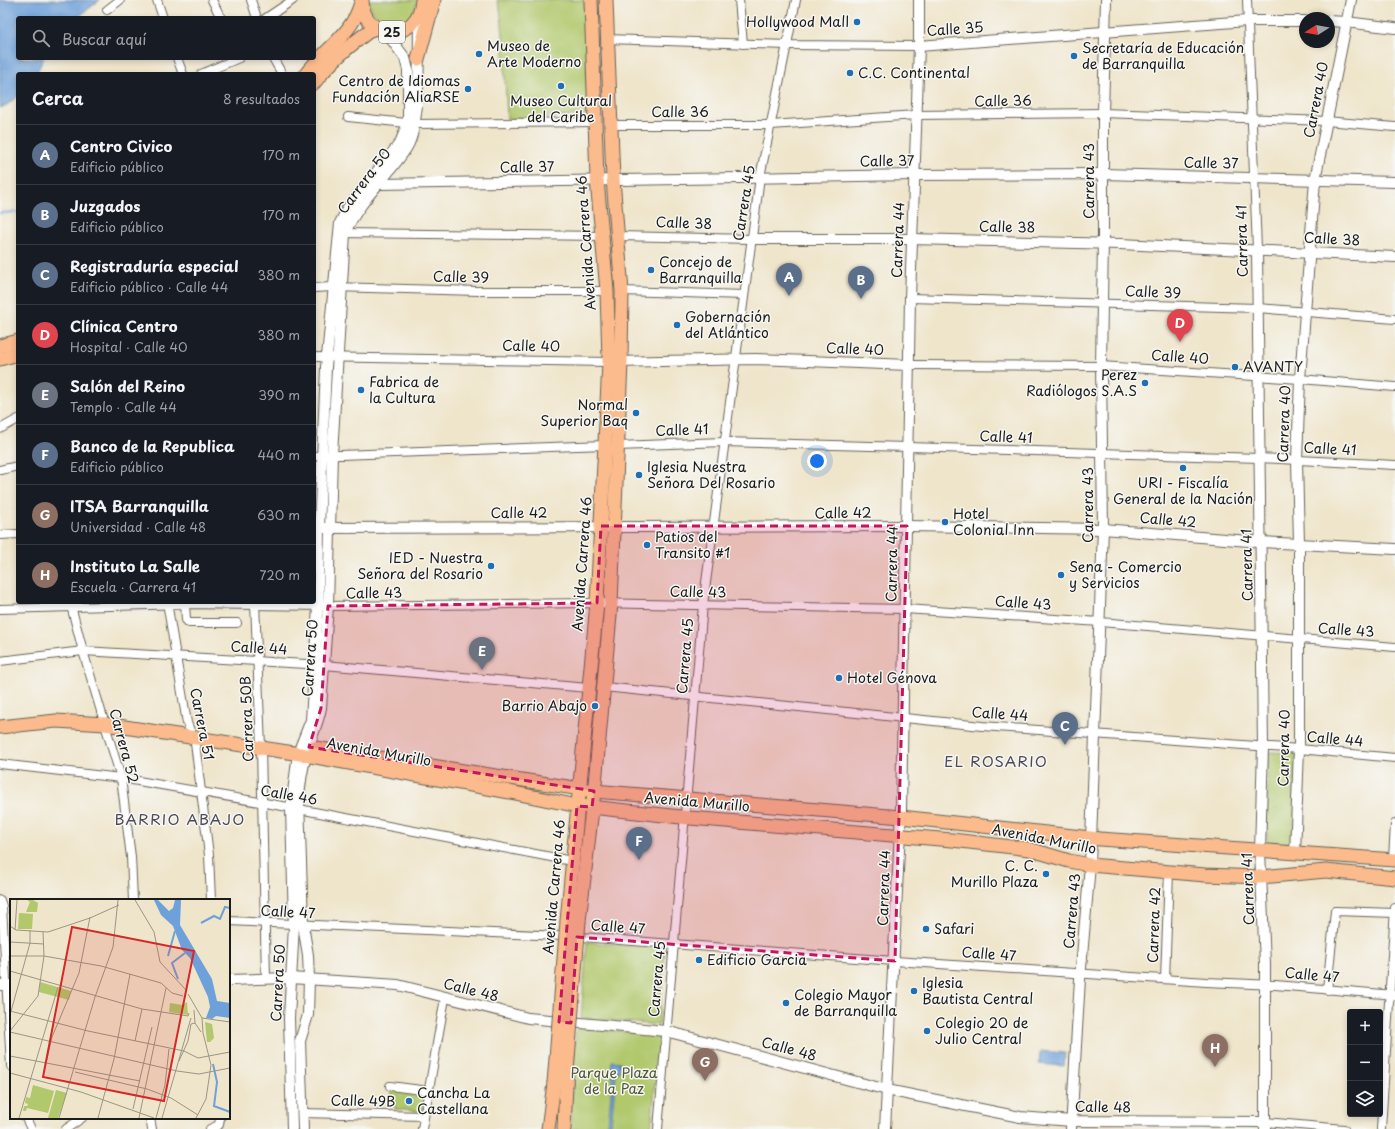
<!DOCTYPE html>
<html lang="es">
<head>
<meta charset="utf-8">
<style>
	:root { --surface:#171b24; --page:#20242c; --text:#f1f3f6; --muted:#9ea1a6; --line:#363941; --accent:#2563eb }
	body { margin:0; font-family:"Playpen Sans",sans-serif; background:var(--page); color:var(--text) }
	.controls { position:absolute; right:12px; bottom:12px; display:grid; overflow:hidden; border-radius:4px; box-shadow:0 2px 6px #0003 }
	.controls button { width:36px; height:36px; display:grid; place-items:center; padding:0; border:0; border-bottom:1px solid var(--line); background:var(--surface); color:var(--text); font:20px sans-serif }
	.compass { position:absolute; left:1299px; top:12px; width:36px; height:36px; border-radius:50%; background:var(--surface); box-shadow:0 2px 6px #0003; rotate:259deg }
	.you { position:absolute; left:817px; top:461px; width:14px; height:14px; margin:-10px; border:3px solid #fff; border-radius:50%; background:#1a73e8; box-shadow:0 0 0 6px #1a73e833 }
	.badge { display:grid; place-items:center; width:26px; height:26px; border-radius:50%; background:var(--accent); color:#fff; font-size:13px; font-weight:700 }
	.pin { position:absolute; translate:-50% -33px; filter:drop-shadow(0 1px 2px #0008) }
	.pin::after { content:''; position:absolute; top:21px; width:14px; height:12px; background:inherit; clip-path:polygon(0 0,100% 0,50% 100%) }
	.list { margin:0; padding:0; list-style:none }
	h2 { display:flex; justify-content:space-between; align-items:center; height:52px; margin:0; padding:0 16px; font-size:17px }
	h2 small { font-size:13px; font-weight:400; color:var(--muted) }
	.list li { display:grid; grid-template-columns:26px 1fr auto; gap:12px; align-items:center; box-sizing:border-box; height:60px; padding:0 16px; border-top:1px solid var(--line) }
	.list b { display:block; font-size:15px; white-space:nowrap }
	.list p { margin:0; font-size:13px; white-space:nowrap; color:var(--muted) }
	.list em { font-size:13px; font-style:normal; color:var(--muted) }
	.icon { flex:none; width:22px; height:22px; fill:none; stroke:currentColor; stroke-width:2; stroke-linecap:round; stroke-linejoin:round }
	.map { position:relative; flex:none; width:1395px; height:1129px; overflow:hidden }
	.search { position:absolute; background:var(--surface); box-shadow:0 2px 6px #0003; left:16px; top:16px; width:300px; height:44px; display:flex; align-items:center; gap:10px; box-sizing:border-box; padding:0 14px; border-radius:4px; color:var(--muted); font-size:15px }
	.panel { position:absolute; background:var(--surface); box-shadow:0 2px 6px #0003; left:16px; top:72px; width:300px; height:532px; border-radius:4px }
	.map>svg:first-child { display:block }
	.green { fill:#b1c86c; stroke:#667244 }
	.water { fill:#6ea0d9; stroke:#455e7a }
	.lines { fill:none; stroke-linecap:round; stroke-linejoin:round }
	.stream { stroke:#6ea0d9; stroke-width:2 }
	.minor-casing { stroke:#666259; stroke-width:10 }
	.tertiary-casing { stroke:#666259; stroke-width:12 }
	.primary-casing { stroke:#666259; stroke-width:15 }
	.trunk-casing { stroke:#666259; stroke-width:15 }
	.minor { stroke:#fff; stroke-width:8 }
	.tertiary { stroke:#fff; stroke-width:10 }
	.primary { stroke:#fbbb8c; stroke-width:13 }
	.trunk { stroke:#fbbb8c; stroke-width:13 }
	.primary-bridge-casing { stroke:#666259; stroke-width:15; stroke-linecap:butt }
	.primary-bridge { stroke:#fbbb8c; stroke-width:13 }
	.marked { fill:#c2185b; fill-opacity:0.2; stroke:#c2185b; stroke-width:3; stroke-dasharray:8 5; stroke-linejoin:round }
	.poi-dot { fill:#1f6fb2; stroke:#f6f6f2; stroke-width:1.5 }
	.labels { text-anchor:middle; stroke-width:3; stroke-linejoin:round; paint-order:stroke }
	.shield { fill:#f6f6f2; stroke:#5d5d5c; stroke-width:1 }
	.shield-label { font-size:13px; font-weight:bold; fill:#1c1c1c }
	.poi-label { font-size:14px; fill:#1c1c1c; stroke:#f6f6f2; text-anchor:start }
	.street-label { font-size:14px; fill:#1c1c1c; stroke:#f6f6f2 }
	.park-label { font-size:14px; fill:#505838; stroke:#f6f6f2 }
	.neighbourhood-label { font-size:15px; letter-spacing:1px; fill:#4f4958; stroke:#f6f6f2 }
	.inset-river { fill:none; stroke:#6ea0d9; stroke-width:2 }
	.inset-road { fill:none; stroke:#9b9585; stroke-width:1 }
	.view { fill:#d62828; fill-opacity:0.15; stroke:#d62828; stroke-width:2 }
	.inset-edge { fill:none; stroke:#1c1c1c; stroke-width:2 }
</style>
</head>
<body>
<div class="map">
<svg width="1395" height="1129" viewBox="0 0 1395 1129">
	<rect width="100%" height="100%" fill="#f6f6f2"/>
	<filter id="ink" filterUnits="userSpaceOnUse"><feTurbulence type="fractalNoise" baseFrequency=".025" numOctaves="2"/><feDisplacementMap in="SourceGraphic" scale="8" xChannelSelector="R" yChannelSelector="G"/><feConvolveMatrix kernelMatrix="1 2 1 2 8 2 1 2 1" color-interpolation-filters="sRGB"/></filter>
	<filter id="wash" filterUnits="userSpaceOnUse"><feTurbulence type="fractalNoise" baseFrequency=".012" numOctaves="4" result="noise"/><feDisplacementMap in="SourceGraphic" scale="16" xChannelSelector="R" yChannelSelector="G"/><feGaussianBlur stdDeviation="0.9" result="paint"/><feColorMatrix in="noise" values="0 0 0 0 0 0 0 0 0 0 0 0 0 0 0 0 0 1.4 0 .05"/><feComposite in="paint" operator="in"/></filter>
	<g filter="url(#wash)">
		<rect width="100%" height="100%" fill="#efe5cb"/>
		<g class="green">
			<path d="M 369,0 L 417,0 C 416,5 415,11 412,15 C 398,34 370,21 369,0 Z"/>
			<polygon points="497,0 584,0 589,115 507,119 503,35 500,8"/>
			<polygon points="1268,752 1296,753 1293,845 1267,844"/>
			<polygon points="587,942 665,949 659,1025 581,1018"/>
			<polygon points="576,1028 660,1034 651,1129 570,1129"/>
			<polygon points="391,1089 427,1093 423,1112 395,1109"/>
		</g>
		<g class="water">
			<polygon points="0,0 100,0 77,18 18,18 18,58 44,58 36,74 18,74 18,96 7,105 0,108"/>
			<polygon points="1040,1051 1065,1053 1064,1066 1039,1064"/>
			<polygon points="612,1061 620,1062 619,1072 616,1072 611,1125 613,1126 613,1129 606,1129 606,1125 608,1125 613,1072 611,1071"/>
		</g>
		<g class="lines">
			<polyline class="stream" points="0,213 18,212"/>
		</g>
	</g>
	<g filter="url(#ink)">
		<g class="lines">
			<g class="minor-casing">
				<g id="minor">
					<polyline points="157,0 163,18"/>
					<polyline points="212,0 221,18"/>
					<polyline points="251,0 257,18"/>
					<polyline points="739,0 743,44"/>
					<polyline points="1247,0 1257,249"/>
					<polyline points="107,10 120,0"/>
					<polyline points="266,18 293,0"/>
					<polyline points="607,39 787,45 919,46"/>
					<polyline points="177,58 183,74"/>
					<polyline points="273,58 282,74"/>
					<polyline points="201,74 239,58"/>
					<polyline points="348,117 416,124 595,122"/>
					<polyline points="612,125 771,125 916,115 1103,113 1326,121 1395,127"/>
					<polyline points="340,233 603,236"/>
					<polyline points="619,236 751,239"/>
					<polyline points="314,288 333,287 478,291 607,291"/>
					<polyline points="622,291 744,295"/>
					<polyline points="910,298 1257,308 1395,319"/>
					<polyline points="314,357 609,362"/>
					<polyline points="909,365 1101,366 1300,379 1395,387"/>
					<polyline points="0,429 18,419"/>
					<polyline points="617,446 724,442 908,447 1259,458 1395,465"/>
					<polyline points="314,456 605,445"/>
					<polyline points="0,470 18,466"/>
					<polyline points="0,535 18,534"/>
					<polyline points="70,602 83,651 121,778 131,857 133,900"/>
					<polyline points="167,602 187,723 195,743 209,855 211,900"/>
					<polyline points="255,603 261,747 266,979"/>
					<polyline points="185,604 186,620 189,623 237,623"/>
					<polyline points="0,609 185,604 328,606 593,603 905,609 1100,622 1395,647"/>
					<polyline points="0,661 83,651 324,665 588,688"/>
					<polyline points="604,687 982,726 1299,749 1395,758"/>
					<polyline points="0,764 121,778 288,807 572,861"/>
					<polyline points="1393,859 1395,824"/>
					<polyline points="0,900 2,906 11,1066"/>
					<polyline points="229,921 561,936"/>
					<polyline points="581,937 895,961 1206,982 1275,985 1395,995"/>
					<polyline points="1165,979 1169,872"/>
					<polyline points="1327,990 1335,911 1395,913"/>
					<polyline points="390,1086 429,1091"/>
					<polyline points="302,1113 424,1116"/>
					<polyline points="26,1118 31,1129"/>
					<polyline points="150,1118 152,1129"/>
					<polyline points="1265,1122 1344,1129"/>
					<polyline points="66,1129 82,1118"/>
					<polyline points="210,1129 219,1125 220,1118"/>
					<polyline points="422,1129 445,998"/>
					<polyline points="658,1129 703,605 760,177 796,0"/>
					<polyline points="1381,1129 1395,908"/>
				</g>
			</g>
			<g class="tertiary-casing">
				<g id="tertiary">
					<polyline points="1329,21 1346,22 1395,28"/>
					<polyline points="919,46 1247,21 1305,21"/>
					<polyline points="379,184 914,175 1103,174 1395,182"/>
					<polyline points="751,239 911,239 1120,244 1395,257"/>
					<polyline points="1257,249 1263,747 1260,851 1265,964 1265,1129"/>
					<polyline points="615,362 755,359 909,365"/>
					<polyline points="324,528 907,526 1103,529 1261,542 1395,549"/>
					<polyline points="1295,853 1299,749 1299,543 1297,460 1300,379 1315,180 1351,0"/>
					<polyline points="229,980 290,978 398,985 528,1018 666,1031 887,1090 1020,1117 1072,1121 1265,1122"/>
					<polyline points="0,985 11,985"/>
					<polyline points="292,1129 289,1018 294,925 291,808 298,753 311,720 318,606 319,528 326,367 340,223 347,209 400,143 408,123 408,70 405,58 385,31"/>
					<path d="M 303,1129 L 300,1041 L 308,1015 L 309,979 L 308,955 L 303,925 L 299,799 C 300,784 302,770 306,756 C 310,739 318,725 321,708 L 328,606 L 332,455 L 345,233 C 359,200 388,177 407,147 C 422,122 418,47 419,15"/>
					<polyline points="885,1129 901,811 910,298 919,46 919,0"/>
					<polyline points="1071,1129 1080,979 1090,865 1103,529 1101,366 1103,239 1103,113 1106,0"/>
				</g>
			</g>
			<g class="primary-casing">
				<g id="primary">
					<polyline points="0,727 56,721 105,724 294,753 510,792 573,805 690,818 952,840 1029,849 1069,861 1090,865 1205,875 1261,877 1326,871 1395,878"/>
					<polyline points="315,748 594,791 901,817 1100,839 1395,860"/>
					<polyline points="567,921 597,603 609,362 607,291 597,180 591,0"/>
					<polyline points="579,921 595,784 611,604 621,362 622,291 613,179 606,0"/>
					<polyline points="548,1129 554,1083"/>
					<polyline points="564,1129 566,1084"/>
				</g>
			</g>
			<g class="trunk-casing">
				<g id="trunk">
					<path d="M 362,0 C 363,42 419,43 422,0"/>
					<polyline points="418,59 434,0"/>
					<path d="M 306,74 C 324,50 354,33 361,2"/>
					<path d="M 314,83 C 331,61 352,43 375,27"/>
					<polyline points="0,346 18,341"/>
					<polyline points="0,359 18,354"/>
				</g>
			</g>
			<use href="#minor" class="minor"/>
			<use href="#tertiary" class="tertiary"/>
			<use href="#primary" class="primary"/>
			<use href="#trunk" class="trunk"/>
			<g class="primary-bridge-casing">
				<g id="primary-bridge">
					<polyline points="554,1083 567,921"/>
					<polyline points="566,1084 579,921"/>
				</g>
			</g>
			<use href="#primary-bridge" class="primary-bridge"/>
		</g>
	</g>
	<path class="marked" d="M 601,526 L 907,526 L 895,961 L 577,937 L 571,1023 L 559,1022 L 577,806 L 592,807 L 594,791 L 309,747 L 321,708 L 328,606 L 597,603 Z"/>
	<g class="poi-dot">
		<circle cx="857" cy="22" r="4"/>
		<circle cx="479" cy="54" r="4"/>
		<circle cx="1074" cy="56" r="4"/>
		<circle cx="850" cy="73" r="4"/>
		<circle cx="561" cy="86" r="4"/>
		<circle cx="468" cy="89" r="4"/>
		<circle cx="651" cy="270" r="4"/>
		<circle cx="677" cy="325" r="4"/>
		<circle cx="1235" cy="367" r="4"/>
		<circle cx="1145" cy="383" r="4"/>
		<circle cx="361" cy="390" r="4"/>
		<circle cx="636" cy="413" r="4"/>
		<circle cx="1183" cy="468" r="4"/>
		<circle cx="639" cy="475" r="4"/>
		<circle cx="945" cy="522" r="4"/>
		<circle cx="647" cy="545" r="4"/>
		<circle cx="491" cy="566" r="4"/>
		<circle cx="1061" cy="575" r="4"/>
		<circle cx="839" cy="678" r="4"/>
		<circle cx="595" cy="706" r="4"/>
		<circle cx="1046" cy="874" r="4"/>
		<circle cx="926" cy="929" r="4"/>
		<circle cx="699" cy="960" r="4"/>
		<circle cx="914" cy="991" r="4"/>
		<circle cx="786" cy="1003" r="4"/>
		<circle cx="927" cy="1031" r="4"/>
		<circle cx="409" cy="1101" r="4"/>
	</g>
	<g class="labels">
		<rect class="shield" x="379" y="21" width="26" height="22" rx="3"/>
		<g class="shield-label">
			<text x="392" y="37">25</text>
		</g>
		<g class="poi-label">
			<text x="849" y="27" text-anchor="end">Hollywood Mall</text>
			<text x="487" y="51">Museo de<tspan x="487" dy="16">Arte Moderno</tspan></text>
			<text x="1082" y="53">Secretaría de Educación<tspan x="1082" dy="16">de Barranquilla</tspan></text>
			<text x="858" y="78">C.C. Continental</text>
			<text x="460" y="86" text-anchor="end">Centro de Idiomas<tspan x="460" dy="16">Fundación AliaRSE</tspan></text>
			<text x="561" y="106" text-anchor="middle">Museo Cultural<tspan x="561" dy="16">del Caribe</tspan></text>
			<text x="659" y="267">Concejo de<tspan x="659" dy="16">Barranquilla</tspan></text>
			<text x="685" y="322">Gobernación<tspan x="685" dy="16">del Atlántico</tspan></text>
			<text x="1243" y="372">AVANTY</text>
			<text x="1137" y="380" text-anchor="end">Perez<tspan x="1137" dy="16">Radiólogos S.A.S</tspan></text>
			<text x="369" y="387">Fabrica de<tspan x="369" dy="16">la Cultura</tspan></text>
			<text x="628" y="410" text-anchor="end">Normal<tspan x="628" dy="16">Superior Baq</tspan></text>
			<text x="647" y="472">Iglesia Nuestra<tspan x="647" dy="16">Señora Del Rosario</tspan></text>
			<text x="1183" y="488" text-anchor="middle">URI - Fiscalía<tspan x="1183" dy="16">General de la Nación</tspan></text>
			<text x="953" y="519">Hotel<tspan x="953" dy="16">Colonial Inn</tspan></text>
			<text x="655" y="542">Patios del<tspan x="655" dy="16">Transito #1</tspan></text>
			<text x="483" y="563" text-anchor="end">IED - Nuestra<tspan x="483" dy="16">Señora del Rosario</tspan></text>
			<text x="1069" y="572">Sena - Comercio<tspan x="1069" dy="16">y Servicios</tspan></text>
			<text x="847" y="683">Hotel Génova</text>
			<text x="587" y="711" text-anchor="end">Barrio Abajo</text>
			<text x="1038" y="871" text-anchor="end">C. C.<tspan x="1038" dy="16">Murillo Plaza</tspan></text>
			<text x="934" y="934">Safari</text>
			<text x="707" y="965">Edificio Garcia</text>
			<text x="922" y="988">Iglesia<tspan x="922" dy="16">Bautista Central</tspan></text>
			<text x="794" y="1000">Colegio Mayor<tspan x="794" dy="16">de Barranquilla</tspan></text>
			<text x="935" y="1028">Colegio 20 de<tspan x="935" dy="16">Julio Central</tspan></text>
			<text x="417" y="1098">Cancha La<tspan x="417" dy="16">Castellana</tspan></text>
		</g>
		<g class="street-label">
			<text transform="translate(955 29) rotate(-4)" y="5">Calle 35</text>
			<text transform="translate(1316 100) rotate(-79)" y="5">Carrera 40</text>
			<text transform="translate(1003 101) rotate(-1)" y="5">Calle 36</text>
			<text x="680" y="117">Calle 36</text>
			<text transform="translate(887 161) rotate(-1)" y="5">Calle 37</text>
			<text transform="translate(1211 163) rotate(1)" y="5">Calle 37</text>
			<text transform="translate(527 167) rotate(-1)" y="5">Calle 37</text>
			<text transform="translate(364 181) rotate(-53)" y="5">Carrera 50</text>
			<text transform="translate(1089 181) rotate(-90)" y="5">Carrera 43</text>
			<text transform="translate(744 203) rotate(-81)" y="5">Carrera 45</text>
			<text transform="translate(684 223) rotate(2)" y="5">Calle 38</text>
			<text transform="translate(1007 227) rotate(1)" y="5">Calle 38</text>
			<text transform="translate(1332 239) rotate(3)" y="5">Calle 38</text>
			<text transform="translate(898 240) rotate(-88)" y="5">Carrera 44</text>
			<text transform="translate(1242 241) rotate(-91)" y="5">Carrera 41</text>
			<text transform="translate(586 243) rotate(-94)" y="5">Avenida Carrera 46</text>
			<text transform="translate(461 277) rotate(1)" y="5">Calle 39</text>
			<text transform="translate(1153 292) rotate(2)" y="5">Calle 39</text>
			<text transform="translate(531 346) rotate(1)" y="5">Calle 40</text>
			<text transform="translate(855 349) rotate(2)" y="5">Calle 40</text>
			<text transform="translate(1180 357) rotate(4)" y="5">Calle 40</text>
			<text transform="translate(1284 424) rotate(-88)" y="5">Carrera 40</text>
			<text transform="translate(682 430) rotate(-2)" y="5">Calle 41</text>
			<text transform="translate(1006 437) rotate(2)" y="5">Calle 41</text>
			<text transform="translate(1330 449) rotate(3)" y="5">Calle 41</text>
			<text transform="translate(1088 505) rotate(-90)" y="5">Carrera 43</text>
			<text x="519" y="518">Calle 42</text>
			<text transform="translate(843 513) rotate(-1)" y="5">Calle 42</text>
			<text transform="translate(1168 520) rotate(5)" y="5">Calle 42</text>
			<text transform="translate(582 564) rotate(-86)" y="5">Avenida Carrera 46</text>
			<text transform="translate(892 564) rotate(-89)" y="5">Carrera 44</text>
			<text transform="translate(1247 565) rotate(-91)" y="5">Carrera 41</text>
			<text transform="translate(698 592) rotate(1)" y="5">Calle 43</text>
			<text transform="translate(374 593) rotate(-1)" y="5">Calle 43</text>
			<text transform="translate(1023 603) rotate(4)" y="5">Calle 43</text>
			<text transform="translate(1346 630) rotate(4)" y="5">Calle 43</text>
			<text transform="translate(259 648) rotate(3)" y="5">Calle 44</text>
			<text transform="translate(685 656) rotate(-85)" y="5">Carrera 45</text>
			<text transform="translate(310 658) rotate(-86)" y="5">Carrera 50</text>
			<text transform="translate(1000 714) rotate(4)" y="5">Calle 44</text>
			<text transform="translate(247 719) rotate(-92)" y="5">Carrera 50B</text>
			<text transform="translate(202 724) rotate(79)" y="5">Carrera 51</text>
			<text transform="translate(1335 739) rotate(5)" y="5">Calle 44</text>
			<text transform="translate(124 746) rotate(75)" y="5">Carrera 52</text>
			<text transform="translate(1284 748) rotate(-89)" y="5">Carrera 40</text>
			<text transform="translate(379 752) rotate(10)" y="5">Avenida Murillo</text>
			<text transform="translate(289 795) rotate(10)" y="5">Calle 46</text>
			<text transform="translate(697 802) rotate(5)" y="5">Avenida Murillo</text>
			<text transform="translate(1044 839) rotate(11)" y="5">Avenida Murillo</text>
			<text transform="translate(554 887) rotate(-85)" y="5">Avenida Carrera 46</text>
			<text transform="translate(884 888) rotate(-88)" y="5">Carrera 44</text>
			<text transform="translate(1248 889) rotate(-92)" y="5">Carrera 41</text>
			<text transform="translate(1072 911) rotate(-85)" y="5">Carrera 43</text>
			<text transform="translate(288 912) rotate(3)" y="5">Calle 47</text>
			<text transform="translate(1154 925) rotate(-88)" y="5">Carrera 42</text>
			<text transform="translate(618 927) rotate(4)" y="5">Calle 47</text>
			<text transform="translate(989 954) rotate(4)" y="5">Calle 47</text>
			<text transform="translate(1312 975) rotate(5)" y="5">Calle 47</text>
			<text transform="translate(657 979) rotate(-85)" y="5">Carrera 45</text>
			<text transform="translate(278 983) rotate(-87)" y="5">Carrera 50</text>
			<text transform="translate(471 990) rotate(14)" y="5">Calle 48</text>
			<text transform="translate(789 1049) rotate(15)" y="5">Calle 48</text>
			<text transform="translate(363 1101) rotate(1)" y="5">Calle 49B</text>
			<text transform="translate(1103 1107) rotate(1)" y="5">Calle 48</text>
		</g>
		<g class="park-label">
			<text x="614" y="1078">Parque Plaza<tspan x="614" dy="16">de la Paz</tspan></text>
		</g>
		<g class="neighbourhood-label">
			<text x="996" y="767">EL ROSARIO</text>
			<text x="180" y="825">BARRIO ABAJO</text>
		</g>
	</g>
	<g transform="translate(10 899)">
		<rect width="220" height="220" fill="#efe5cb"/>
		<path d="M 17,1 L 23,1 L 28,4 L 27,13 L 16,13 L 20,3 ZM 9,14 L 23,15 L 22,30 L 8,30 ZM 30,83 L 61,92 L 59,101 L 29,93 ZM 177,103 L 178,116 L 159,113 L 160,104 L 172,106 ZM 195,123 L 202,125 L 204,139 L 200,143 L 197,143 ZM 23,186 L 44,192 L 38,214 L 17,209 L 16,212 L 13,212 L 14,207 L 17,207 L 18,205 L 15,204 L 16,198 L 20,199 ZM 46,191 L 57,194 L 48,219 L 38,219 Z" fill="#b1c86c"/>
		<path d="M 144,1 L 148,1 L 159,12 L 163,9 L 165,1 L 171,1 L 170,26 L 202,80 L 207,102 L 220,104 L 220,119 L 206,117 L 202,120 L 196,119 L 200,108 L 198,98 L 180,59 L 172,51 L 163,27 L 151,16 Z" fill="#6ea0d9"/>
		<path class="inset-river" d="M 191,24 L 204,17 L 210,20 L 215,8 L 220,9M 158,57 L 165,32M 168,80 L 162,64 L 175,54M 203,165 L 207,183 L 204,207 L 220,213"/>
		<path class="inset-road" d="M 125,1 L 144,33 L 150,63 L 176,91M 0,27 L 6,31 L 38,33 L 80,19 L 109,6M 5,31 L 7,1M 0,43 L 34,45M 0,57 L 34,57 L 91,67 L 151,84 L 162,94 L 173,97M 0,72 L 132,110 L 178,117 L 179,114M 178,95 L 192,119 L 193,134 L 201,166 L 196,200 L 186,219M 184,111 L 185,124 L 191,133M 0,112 L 78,132 L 174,152 L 188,159 L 220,153M 0,116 L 20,44 L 20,31M 192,119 L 220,123M 0,132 L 28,97 L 34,57 L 33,33M 0,133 L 167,172 L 189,175 L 220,169M 125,142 L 132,110M 0,157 L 130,182M 169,162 L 178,142 L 181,125 L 185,124M 36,164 L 42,138 L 69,74 L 80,18M 65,173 L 137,190 L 161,199 L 188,216M 0,174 L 71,193 L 144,219M 123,210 L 142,128M 9,219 L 48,88M 49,219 L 85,98 L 103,48 L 108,1M 88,219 L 104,160 L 120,75M 129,219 L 156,89M 146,219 L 155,186 L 159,150M 152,219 L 181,119"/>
		<path class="view" d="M 62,28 L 184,52 L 154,202 L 33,178 Z"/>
		<rect width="220" height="220" class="inset-edge"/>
	</g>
</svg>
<div class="controls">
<button>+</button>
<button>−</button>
<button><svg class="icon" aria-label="layers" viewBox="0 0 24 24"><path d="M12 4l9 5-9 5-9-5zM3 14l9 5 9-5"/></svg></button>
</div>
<svg class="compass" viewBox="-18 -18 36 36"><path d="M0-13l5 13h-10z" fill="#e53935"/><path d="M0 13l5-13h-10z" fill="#9ea1a6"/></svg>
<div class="you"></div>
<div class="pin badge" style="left:789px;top:296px;background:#5c6f8a">A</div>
<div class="pin badge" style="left:861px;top:299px;background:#5c6f8a">B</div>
<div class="pin badge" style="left:1065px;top:745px;background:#5c6f8a">C</div>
<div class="pin badge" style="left:1180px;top:342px;background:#e0444e">D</div>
<div class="pin badge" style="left:482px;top:670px;background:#6b7280">E</div>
<div class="pin badge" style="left:639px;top:860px;background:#5c6f8a">F</div>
<div class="pin badge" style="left:705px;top:1081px;background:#8d6e63">G</div>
<div class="pin badge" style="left:1215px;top:1067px;background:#8d6e63">H</div>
<div class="search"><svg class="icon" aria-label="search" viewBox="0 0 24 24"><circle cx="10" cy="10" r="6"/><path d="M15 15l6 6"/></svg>Buscar aquí</div>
<section class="panel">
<h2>Cerca<small>8 resultados</small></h2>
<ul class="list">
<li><span class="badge" style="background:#5c6f8a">A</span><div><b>Centro Civico</b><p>Edificio público</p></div><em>170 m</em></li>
<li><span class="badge" style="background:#5c6f8a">B</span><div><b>Juzgados</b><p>Edificio público</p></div><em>170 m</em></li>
<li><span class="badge" style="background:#5c6f8a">C</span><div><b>Registraduría especial</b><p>Edificio público · Calle 44</p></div><em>380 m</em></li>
<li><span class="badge" style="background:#e0444e">D</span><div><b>Clínica Centro</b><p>Hospital · Calle 40</p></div><em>380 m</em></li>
<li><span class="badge" style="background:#6b7280">E</span><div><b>Salón del Reino</b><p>Templo · Calle 44</p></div><em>390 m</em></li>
<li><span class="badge" style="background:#5c6f8a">F</span><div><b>Banco de la Republica</b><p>Edificio público</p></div><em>440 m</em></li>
<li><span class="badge" style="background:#8d6e63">G</span><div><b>ITSA Barranquilla</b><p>Universidad · Calle 48</p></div><em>630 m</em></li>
<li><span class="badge" style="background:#8d6e63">H</span><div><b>Instituto La Salle</b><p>Escuela · Carrera 41</p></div><em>720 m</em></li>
</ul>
</section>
</div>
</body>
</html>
